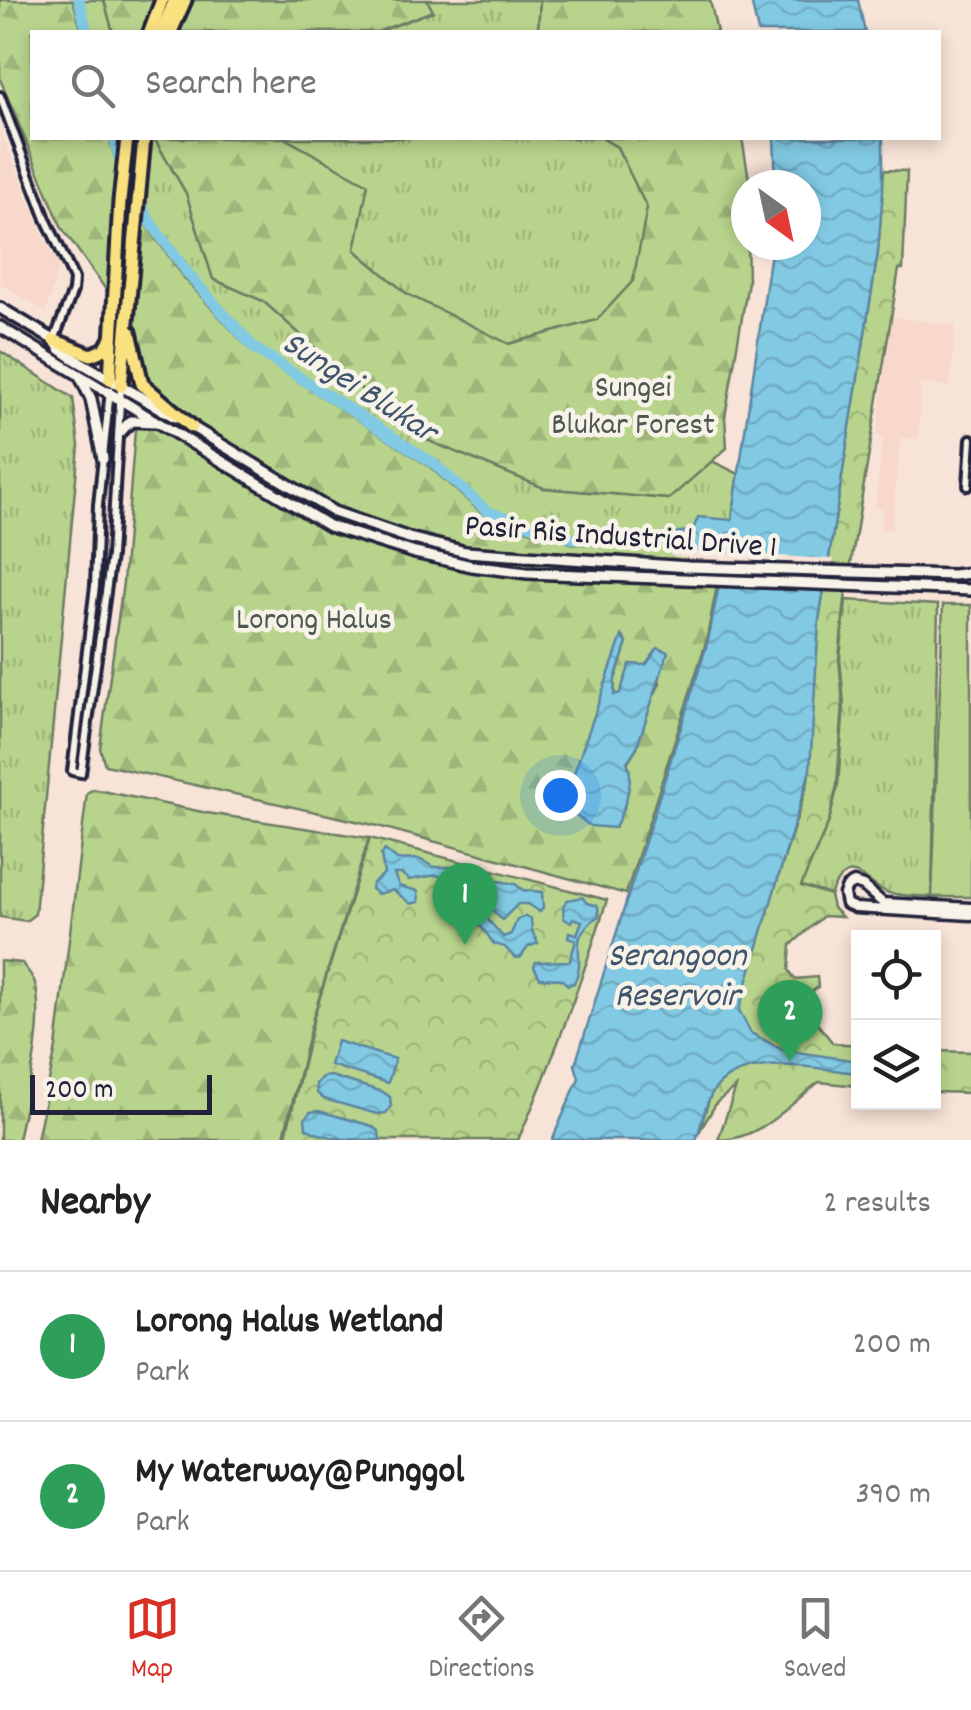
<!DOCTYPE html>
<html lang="en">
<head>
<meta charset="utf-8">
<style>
	:root { --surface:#fff; --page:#f6f6f6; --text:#222; --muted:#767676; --line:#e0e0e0; --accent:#d93025 }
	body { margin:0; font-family:Dekko,sans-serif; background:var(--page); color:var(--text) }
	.controls { position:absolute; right:30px; bottom:30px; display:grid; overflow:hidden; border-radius:0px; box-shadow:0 5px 15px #0003 }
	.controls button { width:90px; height:90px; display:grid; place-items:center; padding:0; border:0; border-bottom:2px solid var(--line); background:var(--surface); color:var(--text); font:50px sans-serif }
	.compass { position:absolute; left:731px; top:170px; width:90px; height:90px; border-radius:50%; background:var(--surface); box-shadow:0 5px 15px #0003; rotate:147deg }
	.scale { position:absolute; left:30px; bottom:25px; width:182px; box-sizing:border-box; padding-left:10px; border:5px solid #22223b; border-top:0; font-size:28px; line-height:35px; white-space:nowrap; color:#22223b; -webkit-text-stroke:8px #f7f3e8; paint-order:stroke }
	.you { position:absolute; left:560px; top:795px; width:35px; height:35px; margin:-25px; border:8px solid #fff; border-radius:50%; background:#1a73e8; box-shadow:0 0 0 15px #1a73e833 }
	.badge { display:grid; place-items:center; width:65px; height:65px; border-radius:50%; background:var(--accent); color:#fff; font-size:32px; font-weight:700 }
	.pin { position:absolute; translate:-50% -82px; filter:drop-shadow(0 2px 5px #0008) }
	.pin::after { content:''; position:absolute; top:52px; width:35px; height:30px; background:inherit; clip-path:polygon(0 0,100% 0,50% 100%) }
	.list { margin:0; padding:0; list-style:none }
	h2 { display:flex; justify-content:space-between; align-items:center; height:130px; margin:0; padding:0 40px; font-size:42px }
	h2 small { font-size:32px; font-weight:400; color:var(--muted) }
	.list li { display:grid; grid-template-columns:65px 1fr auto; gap:30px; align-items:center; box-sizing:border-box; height:150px; padding:0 40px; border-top:2px solid var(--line) }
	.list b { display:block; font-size:38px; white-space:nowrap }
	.list p { margin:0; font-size:32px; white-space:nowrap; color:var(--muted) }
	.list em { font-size:32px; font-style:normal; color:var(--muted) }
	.icon { flex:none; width:55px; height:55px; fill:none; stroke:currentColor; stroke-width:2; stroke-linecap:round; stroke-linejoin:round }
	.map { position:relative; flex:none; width:971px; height:1140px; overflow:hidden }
	.search { position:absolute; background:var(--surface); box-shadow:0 5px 15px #0003; left:30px; right:30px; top:30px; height:110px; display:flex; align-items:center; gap:25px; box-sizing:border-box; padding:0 35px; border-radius:0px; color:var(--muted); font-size:38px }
	.sheet { height:430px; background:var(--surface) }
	nav { display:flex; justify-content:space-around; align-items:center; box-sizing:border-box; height:140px; border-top:2px solid var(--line); background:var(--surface); font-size:28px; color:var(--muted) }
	nav a { display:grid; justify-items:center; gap:5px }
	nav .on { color:var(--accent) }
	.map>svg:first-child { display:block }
	.built { fill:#f7d8cb }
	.grass { fill:url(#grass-tufts); stroke:#6d7b64; stroke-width:2.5 }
	.forest { fill:url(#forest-firs); stroke:#6d7b64; stroke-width:2.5; fill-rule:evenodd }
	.park { fill:url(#park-crowns); stroke:#6d7b64; stroke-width:2.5 }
	.garden { fill:#b8d48c; stroke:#6d7b64; stroke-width:2.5 }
	.water { fill:url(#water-waves); stroke:#5c86a0; stroke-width:2.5 }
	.pier { fill:#f7e3d7 }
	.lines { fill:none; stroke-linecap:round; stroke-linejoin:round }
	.river { stroke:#82c9e3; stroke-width:11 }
	.minor-casing { stroke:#22223b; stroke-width:14 }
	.tertiary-casing { stroke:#22223b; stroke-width:15 }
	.secondary-casing { stroke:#22223b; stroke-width:16 }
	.motorway-casing { stroke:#22223b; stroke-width:19 }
	.minor { stroke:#f7f3e8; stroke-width:6 }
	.tertiary { stroke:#f7f3e8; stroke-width:8 }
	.secondary { stroke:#f7f3e8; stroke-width:9 }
	.motorway { stroke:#fae180; stroke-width:11 }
	.labels { text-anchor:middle; stroke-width:9; stroke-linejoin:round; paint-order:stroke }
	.park-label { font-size:32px; fill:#4f5753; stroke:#f7f3e8 }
	.street-label { font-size:32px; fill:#22223b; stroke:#f7f3e8 }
	.water-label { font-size:35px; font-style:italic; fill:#3f546d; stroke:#f7f3e8 }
</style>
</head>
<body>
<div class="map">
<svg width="971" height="1140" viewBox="0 0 971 1140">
	<defs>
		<pattern id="grass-tufts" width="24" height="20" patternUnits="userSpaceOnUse" patternTransform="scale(2.5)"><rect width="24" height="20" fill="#b8d48c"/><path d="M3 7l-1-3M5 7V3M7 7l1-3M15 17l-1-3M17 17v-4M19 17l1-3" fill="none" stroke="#9eb67a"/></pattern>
		<pattern id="forest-firs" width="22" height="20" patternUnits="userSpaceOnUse" patternTransform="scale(2.5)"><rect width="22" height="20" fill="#b8d48c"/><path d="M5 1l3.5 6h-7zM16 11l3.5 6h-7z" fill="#9eb67a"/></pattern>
		<pattern id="park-crowns" width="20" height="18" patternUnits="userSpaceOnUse" patternTransform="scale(2.5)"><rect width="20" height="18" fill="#b8d48c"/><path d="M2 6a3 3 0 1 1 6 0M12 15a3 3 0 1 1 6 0" fill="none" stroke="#9eb67a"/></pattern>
		<pattern id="water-waves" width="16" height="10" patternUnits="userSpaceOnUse" patternTransform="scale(2.5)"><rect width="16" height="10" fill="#82c9e3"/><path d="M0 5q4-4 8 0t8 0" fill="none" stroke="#70acc4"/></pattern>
	</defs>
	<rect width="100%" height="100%" fill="#f7e3d7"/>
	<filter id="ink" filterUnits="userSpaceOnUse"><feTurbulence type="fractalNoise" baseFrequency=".01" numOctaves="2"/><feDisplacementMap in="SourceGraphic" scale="20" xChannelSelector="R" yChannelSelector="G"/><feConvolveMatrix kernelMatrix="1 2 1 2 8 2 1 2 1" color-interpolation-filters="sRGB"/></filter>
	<g filter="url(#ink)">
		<g class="built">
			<polygon points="0,130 44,238 59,263 46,312 0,283"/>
			<polygon points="891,317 955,325 950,386 920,384 919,439 900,438 892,529 880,528 884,509 875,508 883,438 877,436"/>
		</g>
		<g class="grass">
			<polygon points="61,0 104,0 113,32 69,32"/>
			<polygon points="427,0 540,0 538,32 377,32 432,11"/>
			<polygon points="100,138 154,138 186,193 213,279 263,301 412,434 544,488 668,499 712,461 739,474 732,520 693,530 672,551 573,558 498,534 250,365 145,237"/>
			<polygon points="284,138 602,138 617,147 648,208 633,281 597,320 509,344 407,294 354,249 367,184"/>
			<polygon points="0,351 73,398 79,446 35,914 26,921 0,917"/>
			<path d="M 846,600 L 938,605 L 932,897 C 918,896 903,896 889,893 C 866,887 850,849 830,895 L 801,886 L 829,821 L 838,785 L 844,704 L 840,658 Z"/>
		</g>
		<g class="forest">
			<path d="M 0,0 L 73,0 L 82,32 L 32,32 L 32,138 L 109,138 L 116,162 L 144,221 L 185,279 L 250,350 L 430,467 L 486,517 L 575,544 L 671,545 L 671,553 L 722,560 L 706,642 L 626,894 L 378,826 L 105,765 L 100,748 L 123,583 L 140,366 L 136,332 L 62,228 L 0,79 ZM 623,637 L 627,643 L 615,679 L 614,695 L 620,694 L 655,654 L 660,683 L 647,710 L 637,747 L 627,763 L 624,809 L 584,818 L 571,811 L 569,803 Z"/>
			<polygon points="104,0 427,0 433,11 377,32 113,32"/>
			<polygon points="540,0 710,0 717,32 538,32"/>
			<polygon points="154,138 284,138 368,184 355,250 407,294 509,344 597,320 633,281 647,208 617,147 602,138 742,138 750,185 746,185 748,282 725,417 727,448 669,499 544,488 412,434 263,301 213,279 186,193"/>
			<polygon points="93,789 207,813 369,838 314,1014 283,1140 37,1140 56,1047 87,793"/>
			<path d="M 0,961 L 22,963 C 26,969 33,976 35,983 C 46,1024 26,1098 18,1140 L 0,1140 Z"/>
		</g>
		<g class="park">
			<path d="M 884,170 L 907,171 L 903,269 L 899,269 L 845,600 L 839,658 L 843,704 L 837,785 L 829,821 L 801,886 L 830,895 L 833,908 L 842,917 L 823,916 L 791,945 L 789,970 L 795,979 L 817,977 L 818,987 L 799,1001 L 833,1043 L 858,1045 L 858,1086 L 819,1082 C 788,1106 760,1140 718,1140 L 736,1087 L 717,1102 L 699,1132 L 808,782 L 819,620 L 878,252 Z"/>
			<path d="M 370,838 L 607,900 C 581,982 553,1062 518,1140 L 285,1140 L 315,1013 Z"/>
			<polygon points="934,1051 971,1052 971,1093 934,1092"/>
		</g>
		<polygon class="garden" points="943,605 971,605 971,897 932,897"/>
		<g class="water">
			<polygon points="751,0 858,0 865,32 758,32"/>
			<path d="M 774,138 L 883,138 L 883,191 L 878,252 L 819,620 L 810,770 L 739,1010 L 751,1033 L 783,1050 L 858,1061 L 858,1073 C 816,1069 736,1050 711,1095 C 704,1109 701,1126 696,1140 L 552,1140 L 579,1078 L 575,1065 L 708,641 L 724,559 L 672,551 L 674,533 L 693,530 L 698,517 L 732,520 L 772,245 L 806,245 L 806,185 L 776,185 Z"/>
			<path d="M 622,636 L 627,643 L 615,679 L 614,695 L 620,693 L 630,664 L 646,665 L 658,648 L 668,652 L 637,747 L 627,762 C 636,781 623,811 615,828 L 590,826 L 571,811 L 569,803 L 578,785 L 573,776 Z"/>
			<polygon points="385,850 397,860 419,859 434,867 452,867 460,874 478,876 476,880 451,882 437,875 409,880 402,874 394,874 399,886 418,891 419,902 411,904 393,890 378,894 371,889 372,884 384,874 381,855"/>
			<polygon points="488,879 515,884 523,890 542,892 543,908 540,912 527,904 518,904 502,920 479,897"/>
			<path d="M 462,892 L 470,910 L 484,915 L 503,937 L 511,934 L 517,920 L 525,916 L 531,919 L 532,931 L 538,943 L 528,947 L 521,957 L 515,958 L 505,947 L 494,944 C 477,920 471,913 445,899 Z"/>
			<path d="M 582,897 L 587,903 L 598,906 L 599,916 C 563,940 589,954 574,983 L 568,985 L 561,979 L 540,978 L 534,967 L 536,962 L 570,961 L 576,940 L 568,937 L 569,932 L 577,934 L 582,921 L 573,918 L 571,922 L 564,919 L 563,906 L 567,900 Z"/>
			<polygon points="337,1041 395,1059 388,1083 330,1065"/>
			<polygon points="331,1076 383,1092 390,1097 391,1106 386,1113 377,1114 324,1099 317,1093 316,1084 322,1077"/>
			<path d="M 319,1111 L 372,1126 L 379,1132 L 380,1140 C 355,1140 326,1140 306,1128 L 305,1119 L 310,1112 Z"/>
		</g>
		<polygon class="pier" points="668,550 834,559 829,588 714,585 718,563 671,556"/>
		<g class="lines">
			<g class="river">
				<polyline points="79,0 87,32"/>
				<polyline points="114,138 120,161 149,220 189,275 254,348 433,463 488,512 576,539 673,542"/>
			</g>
			<g class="minor-casing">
				<g id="minor">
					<polyline points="0,96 46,219 74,279 73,291 54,340"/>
					<polyline points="110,390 98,505 95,586 72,771 81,773 111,556 121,386"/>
					<polyline points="968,486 971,439"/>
				</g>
			</g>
			<g class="tertiary-casing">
				<polyline id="tertiary" points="971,908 883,903 863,886 854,883 847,887 844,894 846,904 855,908 971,915"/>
			</g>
			<g class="secondary-casing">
				<g id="secondary">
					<polyline points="0,308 54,340 60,349 73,358 175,417"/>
					<polyline points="0,327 329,526 415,553 472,566 527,573 971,590"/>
					<polyline points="80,376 91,399 103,459"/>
					<polyline points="189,425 334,512 409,538 466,552 689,567 953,575 971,573"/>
					<polyline points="120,432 131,421 154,422"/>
				</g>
			</g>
			<g class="motorway-casing">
				<g id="motorway">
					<polyline points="150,32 162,0"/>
					<polyline points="161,32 175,0"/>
					<polyline points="171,32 185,0"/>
					<polyline points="130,332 142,384 192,427"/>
					<polyline points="54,340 91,355 105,349 110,340"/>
					<polyline points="110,379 120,201 127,138"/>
					<polyline points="121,386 144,138"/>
				</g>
			</g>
			<use href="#minor" class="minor"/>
			<use href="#tertiary" class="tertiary"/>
			<use href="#secondary" class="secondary"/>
			<use href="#motorway" class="motorway"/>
		</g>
	</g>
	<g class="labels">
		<g class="park-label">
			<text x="633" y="396">Sungei<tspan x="633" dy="37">Blukar Forest</tspan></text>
			<text x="314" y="628">Lorong Halus</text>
		</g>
		<g class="street-label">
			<text transform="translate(621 534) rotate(4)" y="11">Pasir Ris Industrial Drive 1</text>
		</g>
		<g class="water-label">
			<text transform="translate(361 385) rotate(33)" y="12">Sungei Blukar</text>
			<text x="677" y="965">Serangoon<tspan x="677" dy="40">Reservoir</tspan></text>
		</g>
	</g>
</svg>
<div class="controls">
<button><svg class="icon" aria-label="locate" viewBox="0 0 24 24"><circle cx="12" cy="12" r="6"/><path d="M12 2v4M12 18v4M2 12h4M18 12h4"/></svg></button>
<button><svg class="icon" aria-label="layers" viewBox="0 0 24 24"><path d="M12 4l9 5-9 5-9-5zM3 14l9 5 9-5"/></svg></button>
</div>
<svg class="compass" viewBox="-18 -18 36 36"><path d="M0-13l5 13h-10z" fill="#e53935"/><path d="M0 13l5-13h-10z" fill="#767676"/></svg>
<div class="scale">200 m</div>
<div class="you"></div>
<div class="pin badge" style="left:465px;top:945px;background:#2e9e5b">1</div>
<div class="pin badge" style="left:790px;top:1062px;background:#2e9e5b">2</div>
<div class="search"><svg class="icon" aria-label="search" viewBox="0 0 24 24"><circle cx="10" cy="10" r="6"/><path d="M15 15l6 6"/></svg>Search here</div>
</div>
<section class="sheet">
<h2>Nearby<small>2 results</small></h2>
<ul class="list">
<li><span class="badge" style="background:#2e9e5b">1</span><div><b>Lorong Halus Wetland</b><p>Park</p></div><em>200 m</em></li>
<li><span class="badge" style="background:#2e9e5b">2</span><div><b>My Waterway@Punggol</b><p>Park</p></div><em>390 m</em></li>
</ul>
</section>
<nav>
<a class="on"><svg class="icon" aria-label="map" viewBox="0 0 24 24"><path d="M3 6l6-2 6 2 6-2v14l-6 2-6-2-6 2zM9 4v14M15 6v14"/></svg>Map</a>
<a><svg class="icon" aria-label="directions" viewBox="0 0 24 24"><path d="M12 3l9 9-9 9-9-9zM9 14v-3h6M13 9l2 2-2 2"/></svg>Directions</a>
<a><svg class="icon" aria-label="saved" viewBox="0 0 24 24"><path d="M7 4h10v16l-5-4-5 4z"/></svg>Saved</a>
</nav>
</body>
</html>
